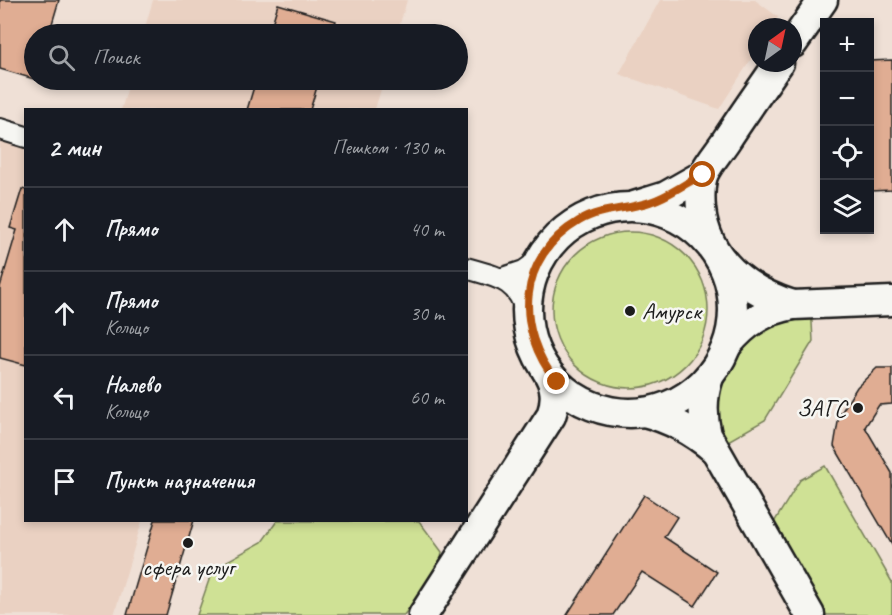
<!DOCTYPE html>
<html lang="ru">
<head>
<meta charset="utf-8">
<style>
	:root { --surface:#171b24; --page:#242831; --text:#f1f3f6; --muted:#9ea1a6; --line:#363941 }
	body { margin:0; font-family:Caveat,sans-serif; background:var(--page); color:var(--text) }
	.controls { position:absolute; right:18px; top:18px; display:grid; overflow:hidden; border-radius:0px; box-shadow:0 3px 9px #0003 }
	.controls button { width:54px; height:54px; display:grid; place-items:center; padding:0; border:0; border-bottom:2px solid var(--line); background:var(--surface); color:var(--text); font:30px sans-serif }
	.compass { position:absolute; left:748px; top:18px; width:54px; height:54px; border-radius:50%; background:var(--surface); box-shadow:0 3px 9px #0003; rotate:33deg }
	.stop { position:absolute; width:18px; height:18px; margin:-14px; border:4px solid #b45309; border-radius:50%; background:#fff }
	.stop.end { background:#b45309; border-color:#fff; box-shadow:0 2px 6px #0008 }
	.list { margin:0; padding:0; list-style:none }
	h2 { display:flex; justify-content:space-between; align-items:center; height:78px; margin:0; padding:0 24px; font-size:26px }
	h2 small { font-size:20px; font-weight:400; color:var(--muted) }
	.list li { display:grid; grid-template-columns:39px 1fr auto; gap:18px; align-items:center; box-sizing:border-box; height:84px; padding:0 24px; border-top:2px solid var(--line) }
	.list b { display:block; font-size:22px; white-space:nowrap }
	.list p { margin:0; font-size:20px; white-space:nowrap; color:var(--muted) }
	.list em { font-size:20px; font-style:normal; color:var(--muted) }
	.icon { flex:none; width:33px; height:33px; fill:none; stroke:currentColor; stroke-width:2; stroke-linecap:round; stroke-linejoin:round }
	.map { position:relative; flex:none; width:892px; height:615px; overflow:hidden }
	.search { position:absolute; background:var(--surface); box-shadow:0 3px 9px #0003; left:24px; top:24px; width:444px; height:66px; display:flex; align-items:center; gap:15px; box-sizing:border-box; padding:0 21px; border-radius:33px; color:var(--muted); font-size:22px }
	.panel { position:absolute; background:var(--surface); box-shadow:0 3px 9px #0003; left:24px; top:108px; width:444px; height:414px; border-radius:0px }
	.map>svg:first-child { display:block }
	.built { fill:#ead1c2 }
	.green { fill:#cfe195; stroke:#767e58; stroke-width:1.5 }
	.building { fill:#e0ad93; stroke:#1c1c1c; stroke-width:1.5 }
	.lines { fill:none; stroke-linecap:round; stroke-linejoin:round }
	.street-casing { stroke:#1c1c1c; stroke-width:24 }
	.secondary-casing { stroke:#1c1c1c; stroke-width:33 }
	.street { stroke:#f6f6f2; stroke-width:20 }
	.secondary { stroke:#f6f6f2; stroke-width:28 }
	.route { stroke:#b45309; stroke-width:8 }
	.poi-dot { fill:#1c1c1c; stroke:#f6f6f2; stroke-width:2 }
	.labels { text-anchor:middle; stroke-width:5; stroke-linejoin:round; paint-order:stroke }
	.poi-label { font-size:24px; fill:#1c1c1c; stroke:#f6f6f2; text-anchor:start }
</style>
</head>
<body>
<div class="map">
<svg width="892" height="615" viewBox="0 0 892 615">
	<rect width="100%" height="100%" fill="#efe0d6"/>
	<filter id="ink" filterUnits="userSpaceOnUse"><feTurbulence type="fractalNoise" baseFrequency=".0167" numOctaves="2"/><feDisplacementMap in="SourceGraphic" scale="12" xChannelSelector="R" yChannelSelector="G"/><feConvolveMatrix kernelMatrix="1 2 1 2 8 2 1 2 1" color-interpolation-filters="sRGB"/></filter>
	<g filter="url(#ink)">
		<g class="built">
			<polygon points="153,0 407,0 397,34 143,34"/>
			<polygon points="660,0 755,0 778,17 772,27 757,27 757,50 719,109 619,74"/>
			<polygon points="130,80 384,80 375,109 121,110"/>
			<polygon points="0,129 25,137 26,520 142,521 114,615 0,615"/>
		</g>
		<g class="green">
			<circle cx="630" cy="310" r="78"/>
			<polygon points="811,304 813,341 765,420 714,449 709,377 720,361 728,344"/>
			<polygon points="825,466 892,582 892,615 810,615 765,537 800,480"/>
			<polygon points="277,521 419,521 442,552 440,566 404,615 197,615 209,580 220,565 262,542"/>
		</g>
		<g class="building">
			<polygon points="0,0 59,0 49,34 34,34 34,79 0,69"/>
			<polygon points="278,4 336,21 332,34 269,34"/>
			<polygon points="892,60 892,190 870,191 870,154 872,154 870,61"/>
			<polygon points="256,80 319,80 310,110 247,110"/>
			<polygon points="22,189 26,190 26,365 0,358 0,287 17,230 10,228"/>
			<polygon points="877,368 892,368 892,404 879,405 865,427 892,473 892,545 834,446 839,416 857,387"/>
			<polygon points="644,495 677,517 664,537 717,572 695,606 642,572 613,615 567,615"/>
			<polygon points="155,520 194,520 166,615 127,615"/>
		</g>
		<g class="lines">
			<g class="street-casing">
				<g id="street">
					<polyline points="0,129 26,137"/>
					<path d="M 466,268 C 497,277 518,279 527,314"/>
					<polyline points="503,278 524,271 541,259"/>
				</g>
			</g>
			<g class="secondary-casing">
				<g id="secondary">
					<polyline points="793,43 823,0"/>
					<path d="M 779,63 C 762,88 744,113 727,139 C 720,150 710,161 704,173 C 700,182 700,199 701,209 C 706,260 747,291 793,305"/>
					<polyline points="634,206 666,196 703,175"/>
					<circle cx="630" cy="310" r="103"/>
					<path d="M 728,344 C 746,322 766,310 793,305 L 892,301"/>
					<path d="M 709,377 C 702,397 702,415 707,435 L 810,615"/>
					<path d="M 644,412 C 671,419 693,431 714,449"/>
					<path d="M 423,615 L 551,416 C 557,399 556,385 546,370"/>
				</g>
			</g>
			<use href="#street" class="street"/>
			<use href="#secondary" class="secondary"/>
		</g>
	</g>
	<g class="lines" filter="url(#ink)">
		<path class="route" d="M 557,382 C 514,329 517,257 579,221 C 601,208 626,210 650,202 C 670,196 684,183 703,175"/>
	</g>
	<g class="poi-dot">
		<circle cx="630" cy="311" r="6"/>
		<circle cx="858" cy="408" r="6"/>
		<circle cx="188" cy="543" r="6"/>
	</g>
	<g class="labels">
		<g class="poi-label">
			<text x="642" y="319">Амурск</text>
			<text x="846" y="416" text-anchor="end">ЗАГС</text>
			<text x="188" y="575" text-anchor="middle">сфера услуг</text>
		</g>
	</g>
</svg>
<div class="controls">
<button>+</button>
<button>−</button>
<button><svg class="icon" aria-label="locate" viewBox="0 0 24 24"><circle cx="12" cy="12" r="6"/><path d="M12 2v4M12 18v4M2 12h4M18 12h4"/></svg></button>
<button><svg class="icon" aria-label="layers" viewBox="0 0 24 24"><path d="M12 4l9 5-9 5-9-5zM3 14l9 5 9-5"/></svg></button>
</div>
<svg class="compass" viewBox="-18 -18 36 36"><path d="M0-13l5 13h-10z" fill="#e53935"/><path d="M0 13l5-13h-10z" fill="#9ea1a6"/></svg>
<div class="stop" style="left:703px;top:175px"></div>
<div class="stop end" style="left:557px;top:382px"></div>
<div class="search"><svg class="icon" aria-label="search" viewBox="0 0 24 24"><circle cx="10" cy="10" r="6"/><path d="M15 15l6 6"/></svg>Поиск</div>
<section class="panel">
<h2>2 мин<small>Пешком · 130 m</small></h2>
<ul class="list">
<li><svg class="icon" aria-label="ahead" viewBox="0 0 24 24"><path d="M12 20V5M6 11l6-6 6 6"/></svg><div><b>Прямо</b></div><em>40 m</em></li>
<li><svg class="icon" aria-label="ahead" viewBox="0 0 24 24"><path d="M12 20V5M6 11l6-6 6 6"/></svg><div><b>Прямо</b><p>Кольцо</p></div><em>30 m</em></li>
<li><svg class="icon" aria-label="left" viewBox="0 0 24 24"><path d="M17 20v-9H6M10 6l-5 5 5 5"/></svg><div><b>Налево</b><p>Кольцо</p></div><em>60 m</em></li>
<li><svg class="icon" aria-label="arrive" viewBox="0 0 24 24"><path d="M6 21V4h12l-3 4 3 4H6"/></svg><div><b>Пункт назначения</b></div></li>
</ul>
</section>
</div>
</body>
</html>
